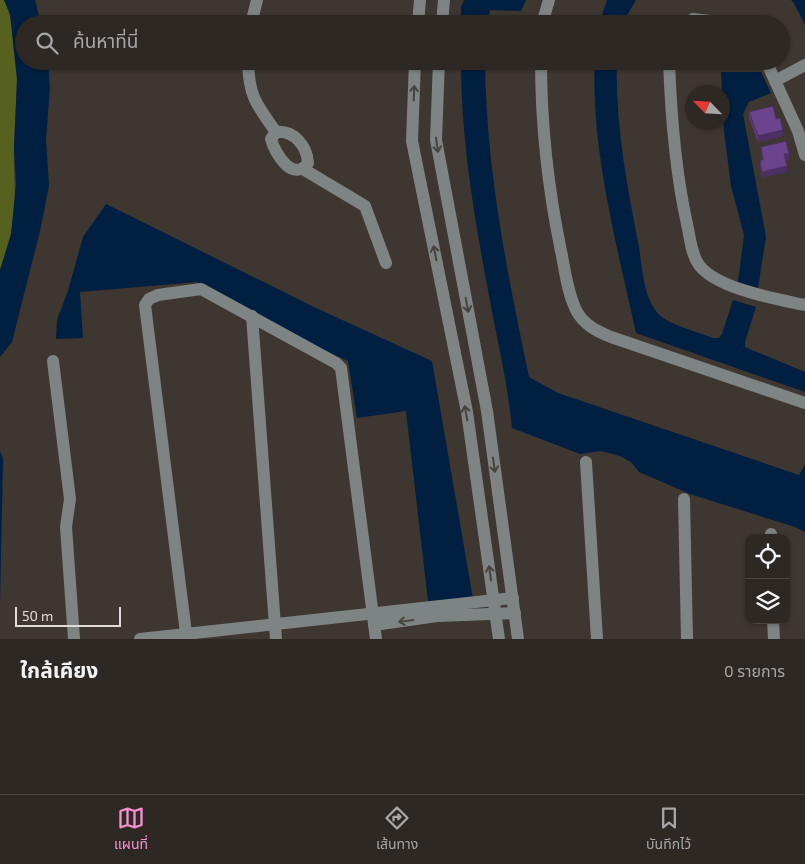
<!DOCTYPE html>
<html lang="th">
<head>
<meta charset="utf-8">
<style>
	:root { --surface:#2e2825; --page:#3a3432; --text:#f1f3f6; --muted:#a7a6a7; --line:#494442; --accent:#f690d0 }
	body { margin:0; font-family:"Exo 2","Noto Sans Thai",sans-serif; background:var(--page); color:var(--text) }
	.controls { position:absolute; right:15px; bottom:15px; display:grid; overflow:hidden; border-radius:10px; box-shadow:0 1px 4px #0004 }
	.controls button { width:45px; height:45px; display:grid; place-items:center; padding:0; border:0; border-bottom:1px solid var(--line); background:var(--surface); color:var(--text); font:25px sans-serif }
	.compass { position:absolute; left:685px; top:85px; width:45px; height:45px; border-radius:50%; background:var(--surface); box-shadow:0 1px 4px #0004; rotate:295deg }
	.scale { position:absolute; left:15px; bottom:12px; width:106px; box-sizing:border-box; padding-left:5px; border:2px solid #e1dcd9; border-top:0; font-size:14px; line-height:18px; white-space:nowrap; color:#e1dcd9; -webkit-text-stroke:4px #3e3631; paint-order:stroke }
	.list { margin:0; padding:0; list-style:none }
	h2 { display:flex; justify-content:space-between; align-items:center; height:65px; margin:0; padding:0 20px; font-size:21px }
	h2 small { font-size:16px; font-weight:400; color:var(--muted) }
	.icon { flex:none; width:28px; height:28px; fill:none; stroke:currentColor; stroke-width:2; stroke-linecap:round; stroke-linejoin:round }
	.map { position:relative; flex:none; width:805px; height:639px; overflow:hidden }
	.search { position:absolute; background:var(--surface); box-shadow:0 1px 4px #0004; left:15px; right:15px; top:15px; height:55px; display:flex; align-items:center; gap:12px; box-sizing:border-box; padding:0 18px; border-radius:28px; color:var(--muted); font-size:19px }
	.sheet { height:155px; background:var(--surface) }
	nav { display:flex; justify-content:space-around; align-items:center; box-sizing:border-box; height:70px; border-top:1px solid var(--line); background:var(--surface); font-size:14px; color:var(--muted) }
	nav a { display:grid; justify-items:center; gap:2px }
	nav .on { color:var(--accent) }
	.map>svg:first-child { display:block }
	.green { fill:#566120 }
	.water { fill:#011f40 }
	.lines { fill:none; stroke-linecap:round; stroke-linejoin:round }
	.minor { stroke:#7e8484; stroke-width:12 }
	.wall { fill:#5d3a79 }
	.shaded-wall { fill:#4c3063 }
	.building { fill:#6c448d; stroke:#4c3063 }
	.oneway { stroke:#48423d }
</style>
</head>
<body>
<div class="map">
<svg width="805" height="639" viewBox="0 0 805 639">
	<rect width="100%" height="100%" fill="#3e3631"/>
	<path class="green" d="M 0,0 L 4,0 C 24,43 15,100 14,147 C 13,176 18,205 11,234 C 9,246 4,258 0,270 Z"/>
	<g class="water">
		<polygon points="4,0 35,0 41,24 24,24 24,61 48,61 50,88 46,139 49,186 40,231 12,342 0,357 0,270 11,234 16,184 14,148 17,80 10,14"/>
		<polygon points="464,0 526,0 521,11 490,10 487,24 461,24 461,7"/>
		<polygon points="607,0 636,0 622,24 599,24"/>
		<polygon points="791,0 805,0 805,25 794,3"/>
		<path d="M 461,61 L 485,61 C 486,169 507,272 529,377 L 558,393 L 799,475 L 805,464 L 805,532 L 795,527 L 690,494 L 639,472 L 631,462 L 620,456 L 601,451 L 580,454 L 512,428 C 508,385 498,344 490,301 C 475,221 461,143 461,61 Z"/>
		<path d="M 595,61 L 617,61 C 615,125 627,185 639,247 C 642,266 643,293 655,310 C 666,325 696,331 713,338 L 719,338 L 722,334 L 733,300 L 756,307 L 745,342 L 745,347 L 805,372 L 805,392 L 636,333 C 618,250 590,146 595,61 Z"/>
		<polygon points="721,72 761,72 771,93 749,102 743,114 766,237 758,288 738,282 744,235 731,186 724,131"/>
		<polygon points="106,204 316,308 432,361 473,599 428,601 406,411 357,418 348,361 296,337 197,282 80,292 83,338 56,339 57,320 68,291 83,237"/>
		<polygon points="0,451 3,459 0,603"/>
	</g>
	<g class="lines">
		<g class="minor">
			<polyline points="251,24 257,0"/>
			<polyline points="418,24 420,0"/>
			<polyline points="442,24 444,0"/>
			<polyline points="542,24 549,0"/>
			<polyline points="685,24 693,19 737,24"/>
			<path d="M 248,61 C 249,97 256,104 276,132"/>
			<polyline points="415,61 412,141 467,412 499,639"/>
			<polyline points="439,61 436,140 487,411 518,639"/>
			<path d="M 541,61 C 541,125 548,188 561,251 C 565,270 567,291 576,310 C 583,324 596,331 611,337 L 805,403"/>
			<path d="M 669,61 C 671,117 675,170 687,224 C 690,237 691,254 699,265 C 717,289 777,299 805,305"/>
			<polyline points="766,61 798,131 805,155"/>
			<polyline points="775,81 805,65"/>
			<path d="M 276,132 C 294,130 307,146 308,163 C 293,183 275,154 271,139 Z"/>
			<polyline points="303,169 365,206 386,263"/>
			<polyline points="252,316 276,639"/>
			<polyline points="53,361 70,499 66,527 74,639"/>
			<polyline points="586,462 597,639"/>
			<polyline points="684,499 687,639"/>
			<polyline points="771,534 771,538"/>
			<polyline points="773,620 774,639"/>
			<polyline points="374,625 437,616 515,613"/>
			<polyline points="186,633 145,305 149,299 158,295 201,289 336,363 341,368 376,639"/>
			<polyline points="140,639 513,598"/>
		</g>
	</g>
	<g class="wall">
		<polygon points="749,112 776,119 783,136 758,142 749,118"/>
		<polygon points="761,147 789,159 786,160 787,172 762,177 760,166 760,160 762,160 761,152"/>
	</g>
	<g class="shaded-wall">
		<polygon points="783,130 783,136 758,142 758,136"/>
		<polygon points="784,154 789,154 789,159 784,160"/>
		<polygon points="787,166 787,172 762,177 762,172"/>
	</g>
	<g class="building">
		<polygon points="773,106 776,119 780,118 783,130 758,136 749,112"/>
		<polygon points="786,141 789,154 784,154 787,166 762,172 760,160 763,160 761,147"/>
	</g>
	<defs><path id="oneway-shaft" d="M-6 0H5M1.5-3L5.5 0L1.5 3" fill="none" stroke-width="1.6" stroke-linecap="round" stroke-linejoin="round" transform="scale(1.25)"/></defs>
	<g class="oneway">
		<use href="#oneway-shaft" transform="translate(414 93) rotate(-88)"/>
		<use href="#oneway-shaft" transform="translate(437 145) rotate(82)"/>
		<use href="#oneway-shaft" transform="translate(435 253) rotate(-101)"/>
		<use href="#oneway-shaft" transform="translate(467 305) rotate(79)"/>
		<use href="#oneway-shaft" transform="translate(466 413) rotate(-100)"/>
		<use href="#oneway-shaft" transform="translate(494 465) rotate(82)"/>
		<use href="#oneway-shaft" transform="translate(490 573) rotate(-98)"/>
		<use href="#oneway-shaft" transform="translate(406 621) rotate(172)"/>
	</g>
</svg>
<div class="controls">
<button><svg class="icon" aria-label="locate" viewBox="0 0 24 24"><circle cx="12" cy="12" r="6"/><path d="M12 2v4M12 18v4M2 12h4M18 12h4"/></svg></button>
<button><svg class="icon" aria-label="layers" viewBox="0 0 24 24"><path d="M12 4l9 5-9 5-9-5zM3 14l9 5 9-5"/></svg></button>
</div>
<svg class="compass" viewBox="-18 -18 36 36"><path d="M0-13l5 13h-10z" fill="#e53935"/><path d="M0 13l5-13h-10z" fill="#a7a6a7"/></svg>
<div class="scale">50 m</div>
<div class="search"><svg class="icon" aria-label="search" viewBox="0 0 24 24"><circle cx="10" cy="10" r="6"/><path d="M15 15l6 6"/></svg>ค้นหาที่นี่</div>
</div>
<section class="sheet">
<h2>ใกล้เคียง<small>0 รายการ</small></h2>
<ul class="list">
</ul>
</section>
<nav>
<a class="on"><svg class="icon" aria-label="map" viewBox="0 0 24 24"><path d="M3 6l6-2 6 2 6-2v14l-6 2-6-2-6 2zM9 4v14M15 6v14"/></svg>แผนที่</a>
<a><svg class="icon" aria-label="directions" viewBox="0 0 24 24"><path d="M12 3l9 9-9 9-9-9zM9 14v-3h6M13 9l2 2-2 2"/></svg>เส้นทาง</a>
<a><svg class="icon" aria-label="saved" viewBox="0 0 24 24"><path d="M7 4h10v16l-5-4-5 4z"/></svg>บันทึกไว้</a>
</nav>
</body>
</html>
